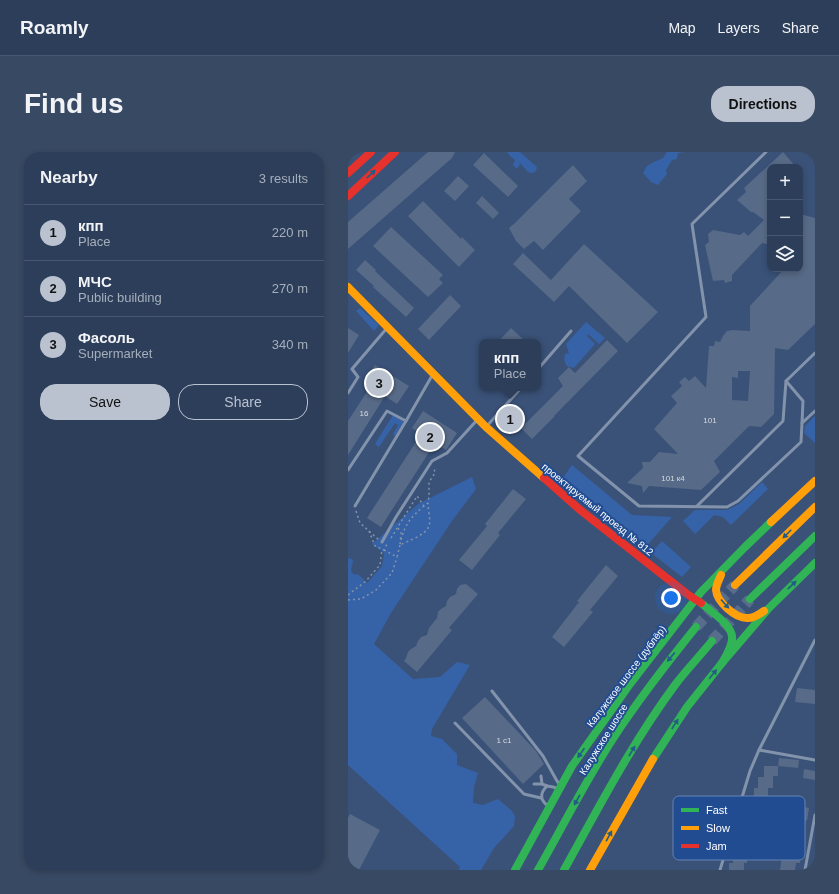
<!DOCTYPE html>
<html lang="en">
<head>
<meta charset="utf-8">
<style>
	:root { --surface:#2c3e5a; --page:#384963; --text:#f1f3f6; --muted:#a6aebb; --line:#485770; --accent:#bac2d0 }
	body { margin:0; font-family:Arial,sans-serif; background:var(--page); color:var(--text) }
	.controls { position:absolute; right:12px; top:12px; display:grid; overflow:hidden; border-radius:8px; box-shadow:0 2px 6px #0003 }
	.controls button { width:36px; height:36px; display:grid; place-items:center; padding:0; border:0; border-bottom:1px solid var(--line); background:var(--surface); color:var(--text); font:20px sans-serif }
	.you { position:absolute; left:323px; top:446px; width:14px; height:14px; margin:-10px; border:3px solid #fff; border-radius:50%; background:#1a73e8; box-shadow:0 0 0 6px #1a73e833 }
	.badge { display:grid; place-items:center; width:26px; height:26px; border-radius:50%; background:var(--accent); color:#111; font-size:13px; font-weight:700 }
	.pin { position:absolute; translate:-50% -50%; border:2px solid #fff; box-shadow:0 1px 4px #0006 }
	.popup { position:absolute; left:131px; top:187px; width:62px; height:52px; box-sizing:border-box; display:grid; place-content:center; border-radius:8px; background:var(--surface); filter:drop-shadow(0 1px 3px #0005); font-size:13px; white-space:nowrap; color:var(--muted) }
	.popup b { font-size:15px; color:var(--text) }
	.popup::after { content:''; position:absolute; left:50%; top:100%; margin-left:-8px; border:8px solid transparent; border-top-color:var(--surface) }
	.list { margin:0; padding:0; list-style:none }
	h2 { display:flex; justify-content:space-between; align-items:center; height:52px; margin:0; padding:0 16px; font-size:17px }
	h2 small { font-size:13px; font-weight:400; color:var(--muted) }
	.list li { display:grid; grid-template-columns:26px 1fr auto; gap:12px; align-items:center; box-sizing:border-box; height:56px; padding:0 16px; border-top:1px solid var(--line) }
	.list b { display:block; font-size:15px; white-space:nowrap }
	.list p { margin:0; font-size:13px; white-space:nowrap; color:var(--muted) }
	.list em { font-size:13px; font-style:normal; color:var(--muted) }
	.actions { display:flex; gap:8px; padding:12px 16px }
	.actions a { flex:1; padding:9px 0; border:1px solid var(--accent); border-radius:16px; text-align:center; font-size:14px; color:var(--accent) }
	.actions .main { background:var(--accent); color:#111 }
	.icon { flex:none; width:22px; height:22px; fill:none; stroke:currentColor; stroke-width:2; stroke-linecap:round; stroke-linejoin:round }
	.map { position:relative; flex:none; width:467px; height:718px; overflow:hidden; border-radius:16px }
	header { display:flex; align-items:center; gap:24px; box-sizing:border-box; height:56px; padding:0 20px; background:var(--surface); border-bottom:1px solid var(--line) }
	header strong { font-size:19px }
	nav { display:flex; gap:22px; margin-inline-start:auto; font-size:14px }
	.intro { display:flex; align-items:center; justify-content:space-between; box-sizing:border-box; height:96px; padding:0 24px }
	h1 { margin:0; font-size:28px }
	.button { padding:10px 18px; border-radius:16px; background:var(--accent); color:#111; font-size:14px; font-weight:700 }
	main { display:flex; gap:24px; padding:0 24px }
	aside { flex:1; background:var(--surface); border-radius:16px; box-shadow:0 2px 6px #0003 }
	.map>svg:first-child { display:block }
	.green { fill:#3662a7 }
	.building { fill:#576a87; fill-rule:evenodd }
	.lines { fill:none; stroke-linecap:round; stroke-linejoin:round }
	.highway-tunnel { stroke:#586c8c; stroke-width:11; stroke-dasharray:11 5.5; stroke-linecap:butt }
	.path { stroke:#8293ab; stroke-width:1.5; stroke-dasharray:2 3; stroke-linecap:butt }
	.lane { stroke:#8293ab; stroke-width:3 }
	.fast { stroke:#30b455; stroke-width:8 }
	.slow { stroke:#ff9f0a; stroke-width:8 }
	.jam { stroke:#e5322d; stroke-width:8 }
	.oneway { fill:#235c88 }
	.labels { text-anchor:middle; stroke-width:4; stroke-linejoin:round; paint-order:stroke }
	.number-label { font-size:8px; fill:#d5dae1 }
	.street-label { font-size:10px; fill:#fff; stroke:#214c91 }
	.key { fill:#214c91; stroke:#6482b2; stroke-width:1 }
	.key-label { font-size:11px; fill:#fff }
</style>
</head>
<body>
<header>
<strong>Roamly</strong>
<nav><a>Map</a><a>Layers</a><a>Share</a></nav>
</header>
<div class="intro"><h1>Find us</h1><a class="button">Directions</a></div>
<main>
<aside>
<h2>Nearby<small>3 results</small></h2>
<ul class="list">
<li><span class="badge">1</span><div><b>кпп</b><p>Place</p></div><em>220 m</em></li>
<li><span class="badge">2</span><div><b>МЧС</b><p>Public building</p></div><em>270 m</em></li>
<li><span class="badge">3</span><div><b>Фасоль</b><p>Supermarket</p></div><em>340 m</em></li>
</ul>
<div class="actions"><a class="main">Save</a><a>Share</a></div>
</aside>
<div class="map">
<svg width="467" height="718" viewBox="0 0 467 718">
	<rect width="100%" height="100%" fill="#3a5278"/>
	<g class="green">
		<polygon points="159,0 172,0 189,15 188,19 185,21 180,20 172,11 171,14 169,17 165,13 167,8 162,4"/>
		<polygon points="319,0 337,0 330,1 329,7 324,8 318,18 319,22 310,33 303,30 295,21 299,14 306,10 315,6"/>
		<polygon points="12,156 31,173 26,179 8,159"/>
		<path d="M 238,170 L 257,186 L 251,192 L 240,182 L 239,184 L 247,192 L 226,216 L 219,214 C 216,210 216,207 217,202 L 221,201 L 218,192 Z"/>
		<polygon points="45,263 56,270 47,284 45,282 50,273 47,271 31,295 27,292"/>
		<polygon points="467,264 467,291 456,281 457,274"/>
		<polygon points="224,313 284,363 324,365 296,397 212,330"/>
		<polygon points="124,325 128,337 104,369 43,461 26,492 65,527 92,525 109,510 122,513 84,577 83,584 94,587 109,602 109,613 130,621 126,635 125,651 135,653 150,647 163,658 167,664 166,674 146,696 133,718 111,718 112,715 0,613 0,406 4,407 5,409 3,418 5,422 11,423 19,431 34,414 36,401 24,392 70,352"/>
		<polygon points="414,330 420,337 383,373 375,365 366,363 347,382 335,369 347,358 379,358 391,352"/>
		<polygon points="314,389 343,415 334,425 303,401"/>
	</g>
	<g class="building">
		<polygon points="80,0 107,0 104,6 0,97 0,70"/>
		<polygon points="435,0 448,15 422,15 422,93 414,91 384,123 384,129 377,131 376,128 365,129 357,93 361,90 360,82 365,78 392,83 396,80 400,84 416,68 405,60 403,60 389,48 398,40 396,36"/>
		<polygon points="136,1 170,34 160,45 125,13"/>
		<polygon points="225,13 239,29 221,47 233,59 195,98 186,89 176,97 168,89 161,76 167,71"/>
		<polygon points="110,24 121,34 107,49 96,39"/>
		<polygon points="134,44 151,61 145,67 128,51"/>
		<polygon points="75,49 113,87 114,85 127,98 111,115 60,64"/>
		<path d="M 452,62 L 467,66 L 467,172 L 440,198 L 427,196 L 426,262 L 413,275 L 401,274 L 366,309 L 372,320 L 353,338 L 301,334 L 295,341 L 294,334 L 279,331 L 295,316 L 294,310 L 302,310 L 311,300 L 330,302 L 306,277 L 329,251 L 323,244 L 334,234 L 331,230 L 337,225 L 341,229 L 347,224 L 358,236 L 361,194 L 366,194 L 367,189 L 372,190 L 375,184 L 379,179 L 385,178 L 402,179 L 402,154 L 436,117 L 452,117 ZM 390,219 L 402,219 L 400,249 L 384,248 L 384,225 L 390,226 Z"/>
		<polygon points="43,75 95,123 91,127 95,131 80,145 25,94"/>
		<polygon points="236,92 310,160 279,191 221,134 206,150 165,112 175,101 203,128"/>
		<polygon points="17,108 28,118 27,119 66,156 58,165 25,135 26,134 8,118"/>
		<polygon points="102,143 113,154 81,188 70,177"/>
		<polygon points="0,176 11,183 0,201"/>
		<polygon points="163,176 178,190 150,190"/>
		<polygon points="259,188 270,199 206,264 207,264 184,287 173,276 215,234 210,226 221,215 227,221"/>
		<polygon points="27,213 61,234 49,252 37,244 0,303 0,269 22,235 16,230"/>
		<polygon points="75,259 109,281 98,298 87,291 33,375 19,366 73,282 64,276"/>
		<polygon points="165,337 178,347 150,381 152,383 124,418 111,408 139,374 137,372"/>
		<polygon points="258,413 270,424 242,458 245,460 216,495 204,485 231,450 229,449"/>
		<polygon points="118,432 130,442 101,476 104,478 69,520 56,509 58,506 60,500 63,497 68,494 70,489 73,485 79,483 81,476 89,466 90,460 93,457 98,454 99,449 102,445 108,442 109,437 112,433"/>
		<polygon points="449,536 467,538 467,552 447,550"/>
		<polygon points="137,545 188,599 196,612 175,632 114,566"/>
		<polygon points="431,606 451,608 450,616 430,614"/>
		<polygon points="416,614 430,614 430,624 425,624 425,636 420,636 420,646 416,646 416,657 412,657 412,668 408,668 408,679 405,679 405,689 402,689 402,700 399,700 399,711 396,711 396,718 381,718 381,711 385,711 385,700 389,700 389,689 392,689 392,679 395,679 395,668 399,668 399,657 403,657 403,646 406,646 406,636 410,636 410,625 416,625"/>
		<polygon points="456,617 467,619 467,628 455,626"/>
		<polygon points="446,653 461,656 459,669 458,668 452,711 448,711 447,718 432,718 438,674 442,674"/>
		<polygon points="2,662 32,678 11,718 0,718 0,666"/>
	</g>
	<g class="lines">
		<g class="highway-tunnel">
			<polyline points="348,475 387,433"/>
			<polyline points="364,489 402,447"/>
		</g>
		<g class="path">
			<polyline points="8,359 12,371 31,388"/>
			<path d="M 50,376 L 53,381 L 52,393 C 60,389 78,383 81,374 C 83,368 80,358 80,351"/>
			<polyline points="21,379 27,394 36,398 39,392"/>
			<polyline points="43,386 69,344 76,354 80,351 81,344 81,330 87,321 86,316"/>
			<path d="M 53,388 C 57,372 64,364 76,354"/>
			<polyline points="36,398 49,405 52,393"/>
			<polyline points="0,443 18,429 32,413 34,397"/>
			<polyline points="0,448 13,447 28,438 44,421 49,405"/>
		</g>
		<g class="lane">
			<polyline points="418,0 344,72 358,165 230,304 291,354 379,355 390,349 453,290 454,271 467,259"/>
			<polyline points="190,217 223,179"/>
			<polyline points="438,229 455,249 454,271"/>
			<polyline points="0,241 10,225 4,217 39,176"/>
			<polyline points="138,275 173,236"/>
			<polyline points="0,318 39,259 58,269 85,222"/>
			<polyline points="7,354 58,269"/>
			<polyline points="349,354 435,269 438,229 467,201"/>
			<polyline points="34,390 48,365 84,309 99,301 130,267"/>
			<polyline points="144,539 195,604 209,629 212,633"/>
			<polyline points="107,571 176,642 193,646"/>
			<polyline points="411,598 467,608"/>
			<polyline points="193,624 194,632"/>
			<polyline points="186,632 194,632 199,634"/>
			<path d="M 201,655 C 192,648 191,642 199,634 L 205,635 L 211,637"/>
			<polyline points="372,718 402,619 411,598 467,488"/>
			<polyline points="457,718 467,663"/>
		</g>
		<g class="fast">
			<polyline points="402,447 467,384"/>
			<path d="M 353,451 C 358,455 363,459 368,463 C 389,480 388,488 374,511"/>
			<polyline points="305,607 339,555 374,511 421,456 467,411"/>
			<polyline points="167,718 224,614 282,532 353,440 397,395 423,370"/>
			<path d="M 190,718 C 215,674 238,628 266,585 C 291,547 319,511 348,475"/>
			<path d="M 216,718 C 251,655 284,591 327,533 C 338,518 352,504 364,489"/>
		</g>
		<g class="slow">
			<polyline points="0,135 138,275 196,326"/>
			<polyline points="423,370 467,329"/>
			<path d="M 373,423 C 371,428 368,433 368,438 C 369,450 387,466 399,466 C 405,467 411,462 416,459"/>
			<polyline points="387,433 467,355"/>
			<polyline points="242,718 305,607"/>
		</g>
		<g class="jam">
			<polyline points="0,21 23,0"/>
			<polyline points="0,44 47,0"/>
			<polyline points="196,326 231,357 339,442 353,451"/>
		</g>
	</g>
	<defs><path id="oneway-solid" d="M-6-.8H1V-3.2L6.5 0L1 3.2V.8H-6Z"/></defs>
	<g class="oneway">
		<use href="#oneway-solid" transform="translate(23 22) rotate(-43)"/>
		<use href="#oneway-solid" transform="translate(439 382) rotate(135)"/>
		<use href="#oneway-solid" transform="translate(444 433) rotate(-44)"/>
		<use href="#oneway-solid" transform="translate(377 452) rotate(48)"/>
		<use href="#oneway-solid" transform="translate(323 505) rotate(130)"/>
		<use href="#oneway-solid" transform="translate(365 522) rotate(-51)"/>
		<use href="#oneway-solid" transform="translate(327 572) rotate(-57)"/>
		<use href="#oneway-solid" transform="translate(284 599) rotate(-59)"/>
		<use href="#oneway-solid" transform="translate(233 601) rotate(125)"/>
		<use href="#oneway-solid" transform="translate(229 648) rotate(119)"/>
		<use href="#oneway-solid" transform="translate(261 684) rotate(-61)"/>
	</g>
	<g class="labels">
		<g class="number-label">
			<text x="16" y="264">16</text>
			<text x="362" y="271">101</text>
			<text x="325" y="329">101 к4</text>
			<text x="156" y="591">1 с1</text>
		</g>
		<g class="street-label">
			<text transform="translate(250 357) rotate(39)" y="4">проектируемый проезд № 812</text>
			<text transform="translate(278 524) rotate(-53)" y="4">Калужское шоссе (дублёр)</text>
			<text transform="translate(255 587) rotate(-58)" y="4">Калужское шоссе</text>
		</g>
	</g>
	<rect x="325" y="644" width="132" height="64" rx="6" class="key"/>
	<rect x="333" y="656" width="18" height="4" fill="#30b455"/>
	<rect x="333" y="674" width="18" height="4" fill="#ff9f0a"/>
	<rect x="333" y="692" width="18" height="4" fill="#e5322d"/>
	<g class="key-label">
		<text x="358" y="662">Fast</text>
		<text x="358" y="680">Slow</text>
		<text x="358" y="698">Jam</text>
	</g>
</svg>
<div class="controls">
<button>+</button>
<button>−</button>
<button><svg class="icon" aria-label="layers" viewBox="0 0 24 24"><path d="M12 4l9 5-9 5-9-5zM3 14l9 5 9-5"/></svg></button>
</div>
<div class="you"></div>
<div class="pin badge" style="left:162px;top:267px">1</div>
<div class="popup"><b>кпп</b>Place</div>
<div class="pin badge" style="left:82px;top:285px">2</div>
<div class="pin badge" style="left:31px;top:231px">3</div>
</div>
</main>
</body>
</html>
